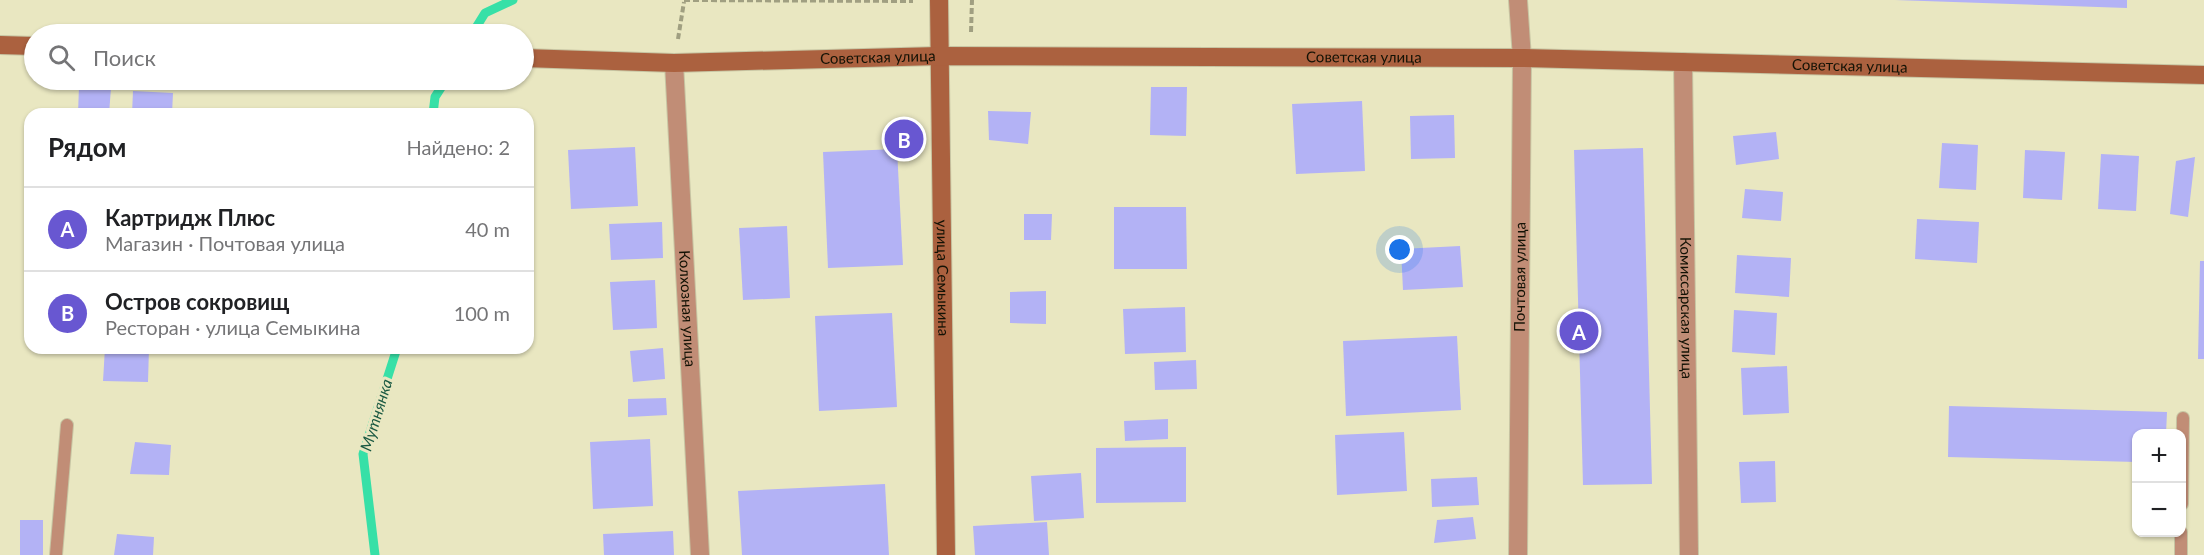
<!DOCTYPE html>
<html lang="ru">
<head>
<meta charset="utf-8">
<style>
	:root { --surface:#fff; --page:#f2f2f2; --text:#202124; --muted:#757577; --line:#e0e0e0; --accent:#6857d1 }
	body { margin:0; font-family:Lato,sans-serif; background:var(--page); color:var(--text) }
	.controls { position:absolute; right:18px; bottom:18px; display:grid; overflow:hidden; border-radius:12px; box-shadow:0 2px 4px #0004 }
	.controls button { width:54px; height:54px; display:grid; place-items:center; padding:0; border:0; border-bottom:2px solid var(--line); background:var(--surface); color:var(--text); font:30px sans-serif }
	.you { position:absolute; left:1400px; top:250px; width:21px; height:21px; margin:-15px; border:4px solid #fff; border-radius:50%; background:#1a73e8; box-shadow:0 0 0 9px #1a73e833 }
	.badge { display:grid; place-items:center; width:39px; height:39px; border-radius:50%; background:var(--accent); color:#fff; font-size:20px; font-weight:700 }
	.pin { position:absolute; translate:-50% -50%; border:3px solid #fff; box-shadow:0 2px 6px #0006 }
	.list { margin:0; padding:0; list-style:none }
	h2 { display:flex; justify-content:space-between; align-items:center; height:78px; margin:0; padding:0 24px; font-size:26px }
	h2 small { font-size:20px; font-weight:400; color:var(--muted) }
	.list li { display:grid; grid-template-columns:39px 1fr auto; gap:18px; align-items:center; box-sizing:border-box; height:84px; padding:0 24px; border-top:2px solid var(--line) }
	.list b { display:block; font-size:22px; white-space:nowrap }
	.list p { margin:0; font-size:20px; white-space:nowrap; color:var(--muted) }
	.list em { font-size:20px; font-style:normal; color:var(--muted) }
	.icon { flex:none; width:33px; height:33px; fill:none; stroke:currentColor; stroke-width:2; stroke-linecap:round; stroke-linejoin:round }
	.map { position:relative; flex:none; width:2204px; height:555px; overflow:hidden }
	.search { position:absolute; background:var(--surface); box-shadow:0 2px 4px #0004; left:24px; top:24px; width:510px; height:66px; display:flex; align-items:center; gap:15px; box-sizing:border-box; padding:0 21px; border-radius:33px; color:var(--muted); font-size:22px }
	.panel { position:absolute; background:var(--surface); box-shadow:0 2px 4px #0004; left:24px; top:108px; width:510px; height:246px; border-radius:18px }
	.map>svg:first-child { display:block }
	.lines { fill:none; stroke-linecap:round; stroke-linejoin:round }
	.stream { stroke:#37e0a7; stroke-width:9 }
	.building { fill:#b3b2f5 }
	.lane-casing { stroke:#c7c5a3; stroke-width:14 }
	.street-casing { stroke:#c7c5a3; stroke-width:20 }
	.secondary-casing { stroke:#c7c5a3; stroke-width:20 }
	.path { stroke:#a09f81; stroke-width:4; stroke-dasharray:6 3; stroke-linecap:butt }
	.lane { stroke:#c18d76; stroke-width:12 }
	.street { stroke:#c18d76; stroke-width:18 }
	.secondary { stroke:#ab613f; stroke-width:18 }
	.labels { text-anchor:middle; stroke-width:6; stroke-linejoin:round; paint-order:stroke }
	.street-label { font-size:15px; fill:#131205; stroke:#e9e7c1 }
	.water-label { font-size:16px; font-style:italic; fill:#1a5942; stroke:#e9e7c1 }
</style>
</head>
<body>
<div class="map">
<svg width="2204" height="555" viewBox="0 0 2204 555">
	<rect width="100%" height="100%" fill="#e9e7c1"/>
	<g class="lines">
		<g class="stream">
			<polyline points="472,34 485,13 513,0"/>
			<polyline points="433,114 435,97 446,80"/>
			<polyline points="375,555 363,454 397,348"/>
		</g>
	</g>
	<g class="building">
		<polygon points="1895,0 2127,0 2127,8"/>
		<polygon points="79,86 111,88 109,114 78,114"/>
		<polygon points="1151,87 1187,87 1186,136 1150,135"/>
		<polygon points="133,91 173,93 172,114 132,114"/>
		<polygon points="1362,101 1365,171 1296,174 1292,104"/>
		<polygon points="988,111 1031,112 1028,144 989,140"/>
		<polygon points="1454,115 1455,158 1411,159 1410,116"/>
		<polygon points="1776,132 1779,159 1736,165 1733,136"/>
		<polygon points="1942,143 1978,145 1976,190 1939,188"/>
		<polygon points="635,147 638,206 571,209 568,150"/>
		<polygon points="1643,148 1652,484 1583,485 1574,150"/>
		<polygon points="897,149 903,265 828,268 823,152"/>
		<polygon points="2025,150 2065,152 2062,200 2023,198"/>
		<polygon points="2101,154 2139,156 2136,211 2098,209"/>
		<polygon points="2195,157 2188,217 2170,214 2176,161"/>
		<polygon points="1745,189 1783,192 1781,221 1742,218"/>
		<polygon points="1114,207 1186,207 1187,269 1114,269"/>
		<polygon points="1024,214 1052,214 1051,240 1024,240"/>
		<polygon points="1917,219 1979,222 1977,263 1915,259"/>
		<polygon points="662,222 663,258 611,260 609,224"/>
		<polygon points="787,226 790,298 743,300 739,228"/>
		<polygon points="1460,246 1463,287 1403,290 1401,249"/>
		<polygon points="1737,255 1791,258 1789,297 1735,293"/>
		<polygon points="2200,261 2204,261 2204,359 2198,359"/>
		<polygon points="655,280 657,328 613,330 610,282"/>
		<polygon points="1046,291 1046,324 1010,323 1010,292"/>
		<polygon points="1185,307 1186,352 1125,354 1123,309"/>
		<polygon points="1734,310 1777,313 1775,355 1732,352"/>
		<polygon points="892,313 897,407 819,411 815,316"/>
		<polygon points="1457,336 1461,410 1346,416 1343,341"/>
		<polygon points="105,348 149,348 148,382 103,381"/>
		<polygon points="663,348 665,379 633,382 630,351"/>
		<polygon points="1196,360 1197,389 1155,390 1154,362"/>
		<polygon points="1787,366 1789,413 1743,415 1741,368"/>
		<polygon points="666,398 667,415 628,417 628,399"/>
		<polygon points="1949,406 2167,412 2166,434 2136,434 2136,462 1948,457"/>
		<polygon points="1168,419 1168,439 1125,441 1124,421"/>
		<polygon points="1404,432 1407,491 1337,495 1335,435"/>
		<polygon points="650,439 653,506 593,509 590,442"/>
		<polygon points="135,442 171,445 169,475 130,474"/>
		<polygon points="1186,447 1186,502 1096,503 1096,448"/>
		<polygon points="1775,461 1776,502 1741,503 1739,462"/>
		<polygon points="1081,473 1084,518 1034,521 1031,476"/>
		<polygon points="1477,477 1479,505 1432,507 1431,479"/>
		<polygon points="885,484 889,555 742,555 738,491"/>
		<polygon points="1473,517 1476,539 1434,543 1437,520"/>
		<rect x="20" y="520" width="23" height="35"/>
		<polygon points="1047,522 1049,555 975,555 973,526"/>
		<polygon points="673,531 674,555 604,555 603,534"/>
		<polygon points="117,534 154,537 153,555 114,555"/>
	</g>
	<g class="lines">
		<g class="lane-casing">
			<g id="lane">
				<polyline points="2182,504 2183,418"/>
				<polyline points="56,555 67,425"/>
				<polyline points="2181,555 2181,532"/>
			</g>
		</g>
		<g class="street-casing">
			<g id="street">
				<path id="s1" d="M 1683,62 L 1689,555"/>
				<path id="s2" d="M 674,63 L 700,555"/>
				<path id="s3" d="M 1518,555 L 1522,58 L 1518,0"/>
			</g>
		</g>
		<g class="secondary-casing">
			<g id="secondary">
				<path id="s4" d="M 939,0 L 946,555"/>
				<polyline points="0,45 34,46"/>
				<path id="s5" d="M 524,58 L 674,63 L 938,56 L 1522,58 L 2204,75"/>
			</g>
		</g>
		<g class="path">
			<polyline points="684,0 913,1"/>
			<polyline points="971,32 972,0"/>
			<polyline points="678,39 684,2"/>
		</g>
		<use href="#lane" class="lane"/>
		<use href="#street" class="street"/>
		<use href="#secondary" class="secondary"/>
	</g>
	<g class="labels">
		<g class="street-label">
			<text dy="5" stroke="none"><textPath href="#s5" startOffset="354">Советская улица</textPath></text>
			<text dy="5" stroke="none"><textPath href="#s5" startOffset="840">Советская улица</textPath></text>
			<text dy="5" stroke="none"><textPath href="#s5" startOffset="1326">Советская улица</textPath></text>
			<text dy="5" stroke="none"><textPath href="#s3" startOffset="278">Почтовая улица</textPath></text>
			<text dy="5" stroke="none"><textPath href="#s4" startOffset="278">улица Семыкина</textPath></text>
			<text dy="5" stroke="none"><textPath href="#s1" startOffset="246">Комиссарская улица</textPath></text>
			<text dy="5" stroke="none"><textPath href="#s2" startOffset="246">Колхозная улица</textPath></text>
		</g>
		<g class="water-label">
			<text transform="translate(376 415) rotate(-73)" y="6">Мутнянка</text>
		</g>
	</g>
</svg>
<div class="controls">
<button>+</button>
<button>−</button>
</div>
<div class="you"></div>
<div class="pin badge" style="left:1579px;top:331px">A</div>
<div class="pin badge" style="left:904px;top:139px">B</div>
<div class="search"><svg class="icon" aria-label="search" viewBox="0 0 24 24"><circle cx="10" cy="10" r="6"/><path d="M15 15l6 6"/></svg>Поиск</div>
<section class="panel">
<h2>Рядом<small>Найдено: 2</small></h2>
<ul class="list">
<li><span class="badge">A</span><div><b>Картридж Плюс</b><p>Магазин · Почтовая улица</p></div><em>40 m</em></li>
<li><span class="badge">B</span><div><b>Остров сокровищ</b><p>Ресторан · улица Семыкина</p></div><em>100 m</em></li>
</ul>
</section>
</div>
</body>
</html>
